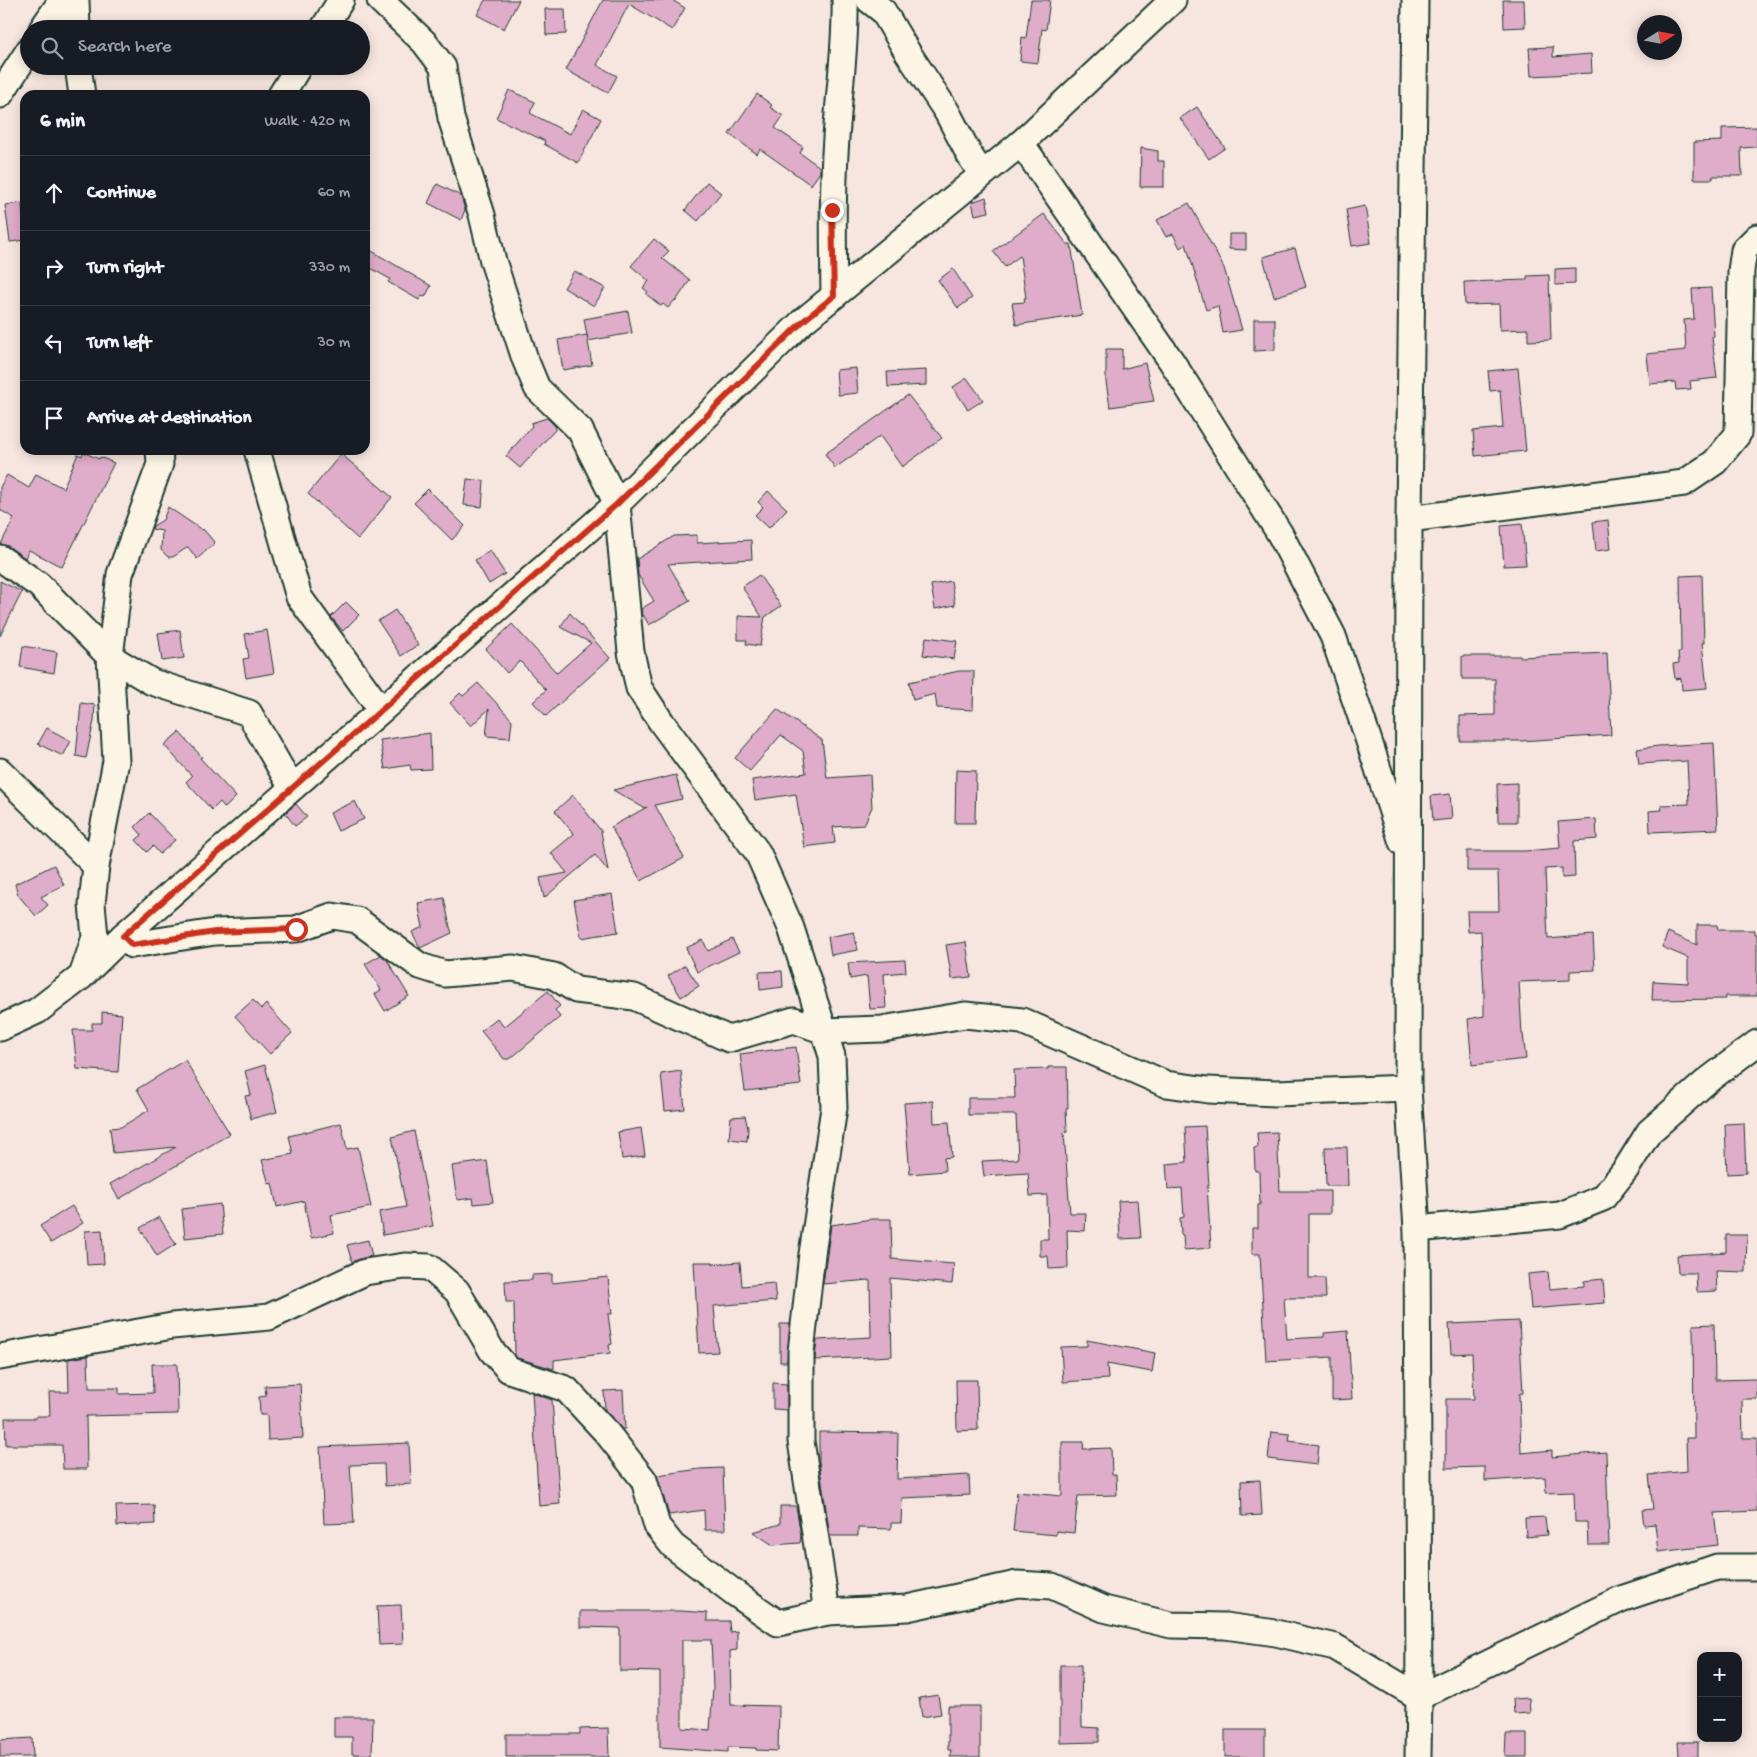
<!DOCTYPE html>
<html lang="en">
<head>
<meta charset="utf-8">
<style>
	:root { --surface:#171b24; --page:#20242c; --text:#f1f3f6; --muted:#9ea1a6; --line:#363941 }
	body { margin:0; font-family:"Gochi Hand",sans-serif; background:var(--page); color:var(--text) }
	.controls { position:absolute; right:15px; bottom:15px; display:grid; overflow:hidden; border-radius:10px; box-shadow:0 2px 12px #0003 }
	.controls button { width:45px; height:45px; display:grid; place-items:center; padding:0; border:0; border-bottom:1px solid var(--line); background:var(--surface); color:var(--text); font:25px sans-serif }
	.compass { position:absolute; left:1637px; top:15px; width:45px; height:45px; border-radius:50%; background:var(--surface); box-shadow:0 2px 12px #0003; rotate:79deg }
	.stop { position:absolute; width:15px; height:15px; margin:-11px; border:4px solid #c8321e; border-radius:50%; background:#fff }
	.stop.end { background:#c8321e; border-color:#fff; box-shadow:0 1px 5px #0008 }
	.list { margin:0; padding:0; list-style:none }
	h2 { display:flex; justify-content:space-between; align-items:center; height:65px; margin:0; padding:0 20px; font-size:21px }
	h2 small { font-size:16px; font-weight:400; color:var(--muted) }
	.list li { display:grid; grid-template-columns:32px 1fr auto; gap:15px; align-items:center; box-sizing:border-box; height:75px; padding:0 20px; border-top:1px solid var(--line) }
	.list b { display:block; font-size:19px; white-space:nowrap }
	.list em { font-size:16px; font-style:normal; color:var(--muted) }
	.icon { flex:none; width:28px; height:28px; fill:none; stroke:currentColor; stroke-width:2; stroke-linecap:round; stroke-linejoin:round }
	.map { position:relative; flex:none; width:1757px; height:1757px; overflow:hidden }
	.search { position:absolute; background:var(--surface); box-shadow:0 2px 12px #0003; left:20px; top:20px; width:350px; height:55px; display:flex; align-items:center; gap:12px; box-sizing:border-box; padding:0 18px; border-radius:28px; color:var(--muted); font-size:19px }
	.panel { position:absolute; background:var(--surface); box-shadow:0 2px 12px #0003; left:20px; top:90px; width:350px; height:365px; border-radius:15px }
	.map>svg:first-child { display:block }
	.building { fill:#dfacc9; stroke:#1f3d34; fill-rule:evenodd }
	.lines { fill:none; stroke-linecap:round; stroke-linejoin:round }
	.minor-casing { stroke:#1f3d34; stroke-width:29 }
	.minor { stroke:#fcf5e5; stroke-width:25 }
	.route { stroke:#c8321e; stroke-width:6 }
</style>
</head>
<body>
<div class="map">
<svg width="1757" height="1757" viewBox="0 0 1757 1757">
	<rect width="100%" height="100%" fill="#f6e6df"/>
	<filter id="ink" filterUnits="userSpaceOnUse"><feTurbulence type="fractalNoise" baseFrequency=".02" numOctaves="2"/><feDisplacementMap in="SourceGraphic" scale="10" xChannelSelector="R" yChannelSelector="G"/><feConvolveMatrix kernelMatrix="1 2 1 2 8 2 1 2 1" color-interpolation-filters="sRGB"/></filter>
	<g filter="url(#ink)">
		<g class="building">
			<polygon points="485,0 519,0 504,29 477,15"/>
			<polygon points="603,0 672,0 685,8 672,30 629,4 597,65 617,76 608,93 566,70"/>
			<polygon points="1031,0 1050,0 1046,30 1042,29 1038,63 1020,61 1022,37 1026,38"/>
			<polygon points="1503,0 1524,0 1525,27 1504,28"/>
			<polygon points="545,9 565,9 566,34 546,35"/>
			<polygon points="1553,47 1553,57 1591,54 1592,73 1531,76 1529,48"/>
			<polygon points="509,90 535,102 530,113 570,134 583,109 601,119 578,163 544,144 545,141 496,118"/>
			<polygon points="757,94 772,105 770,107 783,116 775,128 803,147 800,153 820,167 820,172 811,185 760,149 757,154 729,134"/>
			<polygon points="1197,107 1225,148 1209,159 1180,118"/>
			<polygon points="1757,127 1757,147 1741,148 1742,176 1713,176 1713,179 1694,179 1694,142 1722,141 1722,128"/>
			<polygon points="1141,148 1158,151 1158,161 1164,161 1164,187 1140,187"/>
			<polygon points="707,182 721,193 698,221 685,210"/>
			<polygon points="437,184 461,196 465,210 461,220 428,203"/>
			<polygon points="986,197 989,212 975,215 972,202"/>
			<polygon points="22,203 25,240 10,242 5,205"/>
			<polygon points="1189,203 1224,268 1242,330 1223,333 1218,306 1206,310 1186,244 1180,248 1173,234 1166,237 1157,220"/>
			<polygon points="1365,206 1371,243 1352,246 1346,210"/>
			<polygon points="1044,214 1067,244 1071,244 1082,315 1016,325 1012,303 1025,302 1024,298 1026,298 1020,256 1005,267 993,251"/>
			<polygon points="1229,234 1246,234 1246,250 1229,249"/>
			<polygon points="654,239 669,251 662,258 690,280 676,301 675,300 668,308 663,304 661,306 646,294 648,292 643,288 649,281 631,266"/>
			<polygon points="365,247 431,286 425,297 422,296 419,300 388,282 390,279 365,265"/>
			<polygon points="1295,248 1306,287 1274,297 1263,257"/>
			<polygon points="1575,268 1575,284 1555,285 1555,269"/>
			<polygon points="953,269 972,298 958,308 938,280"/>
			<polygon points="574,271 605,288 594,306 564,288"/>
			<polygon points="1549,275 1551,340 1528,341 1528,329 1500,330 1499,304 1465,305 1464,282 1527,280 1527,276"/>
			<polygon points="1711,288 1714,336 1712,337 1717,378 1690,381 1691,389 1676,390 1675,382 1650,384 1647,354 1686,350 1684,320 1694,319 1692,289"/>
			<polygon points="628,311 632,333 588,341 584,319"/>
			<polygon points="1254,319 1275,319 1275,350 1254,351"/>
			<polygon points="587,335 592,365 563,370 558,340"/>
			<polygon points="1106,349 1122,349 1122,369 1145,363 1154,401 1110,407 1106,382"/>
			<polygon points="856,368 858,393 838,395 836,370"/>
			<polygon points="1518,368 1526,451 1475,456 1473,431 1503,428 1500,390 1490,391 1488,371"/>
			<polygon points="926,370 926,385 888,387 887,372"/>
			<polygon points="967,378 983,400 968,410 953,387"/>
			<polygon points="908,395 942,438 902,467 880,436 835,468 825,454"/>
			<polygon points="547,418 556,427 555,430 520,468 506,456 532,426 531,423"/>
			<polygon points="83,452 99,459 100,457 114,463 62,567 29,550 25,558 8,546 1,544 14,518 0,510 0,487 7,475 29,488 36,474 63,488 78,454 82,456"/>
			<polygon points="341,454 392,497 358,539 308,494"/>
			<polygon points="467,479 484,481 482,507 464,505"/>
			<polygon points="428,489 465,526 452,540 414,503"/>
			<polygon points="768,491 787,509 769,528 755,515 763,507 758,502"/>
			<polygon points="168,507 202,530 203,529 215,543 197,559 188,547 173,557 168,557 161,550 162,531 152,529 153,526 163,520"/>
			<polygon points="1608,520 1611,549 1596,551 1593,522"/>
			<polygon points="1522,524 1526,565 1504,566 1501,526"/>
			<polygon points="697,535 697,543 751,540 752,559 668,564 690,601 649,625 642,613 641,609 654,601 638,575 637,559 674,536"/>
			<polygon points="490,550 505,574 489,584 475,560"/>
			<polygon points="759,575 781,606 765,617 760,646 746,644 747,640 738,640 738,616 762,617 742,587"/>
			<polygon points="1702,575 1704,643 1702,643 1707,688 1682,690 1681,678 1675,679 1673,664 1679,663 1678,652 1681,652 1680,576"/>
			<polygon points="0,581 22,592 0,636"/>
			<polygon points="951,581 955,605 935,609 931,585"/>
			<polygon points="346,602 359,615 343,631 331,617"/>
			<polygon points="395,610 418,645 401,656 378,621"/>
			<polygon points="570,613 610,658 546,716 533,702 546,690 520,661 507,673 486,649 512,624 557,673 591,643 560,627"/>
			<polygon points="180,630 184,658 162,661 158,633"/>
			<polygon points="267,630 274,673 246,678 243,659 249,658 245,634"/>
			<polygon points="926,637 957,641 954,659 923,655"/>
			<polygon points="23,646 57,652 54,673 20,667"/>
			<polygon points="1607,653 1611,735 1521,741 1460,741 1460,716 1495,715 1495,679 1462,679 1462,656 1520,656 1520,657"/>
			<polygon points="959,671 974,671 973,710 937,708 935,694 913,700 909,682"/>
			<polygon points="478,683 512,720 510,738 486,736 489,709 471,726 450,703 460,693 463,696"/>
			<polygon points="81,703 95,705 94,721 86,758 76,756"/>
			<polygon points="777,709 822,740 827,778 870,775 872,807 864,825 833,827 835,843 804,847 796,794 755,800 752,780 806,773 803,751 781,735 750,771 735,758"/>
			<polygon points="47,728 71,741 63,756 38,744"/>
			<polygon points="179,732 202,757 200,758 236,797 225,808 220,802 212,810 186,782 192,776 164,745"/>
			<polygon points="430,733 431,769 411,770 410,765 385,769 380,740"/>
			<polygon points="1714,743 1718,829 1650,832 1649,811 1662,810 1661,805 1689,804 1687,761 1639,764 1637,749 1658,746"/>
			<polygon points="956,770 976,771 975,823 955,823"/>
			<polygon points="676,775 682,799 655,805 684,858 641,881 611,827 647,807 644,808 613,790"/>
			<polygon points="1517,783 1517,822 1498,822 1497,784"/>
			<polygon points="1450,794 1452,819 1433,821 1431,796"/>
			<polygon points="573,795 601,831 608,871 595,855 544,898 540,878 567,873 551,853 574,834 555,811"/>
			<polygon points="355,801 364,819 338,831 330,813"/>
			<polygon points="296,804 307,817 295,826 285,813"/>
			<polygon points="149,813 175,840 160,854 153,846 147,852 136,840 142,835 135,827"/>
			<polygon points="1596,819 1597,839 1574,841 1575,877 1562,878 1562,868 1545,869 1548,939 1593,935 1595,970 1570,971 1570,980 1519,982 1522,1034 1523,1034 1526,1059 1472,1065 1468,1019 1484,1016 1484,993 1481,931 1468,932 1467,911 1499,911 1498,871 1467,871 1467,851 1525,851 1560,848 1558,822"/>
			<polygon points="54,865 64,885 41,897 48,905 36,916 18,895 15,884"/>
			<polygon points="612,894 618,932 581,938 574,900"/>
			<polygon points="444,898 450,927 452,933 420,948 412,932 423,927 418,903"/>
			<polygon points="1697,925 1717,925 1718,930 1755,930 1755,934 1757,934 1757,996 1725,996 1725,999 1652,1000 1653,981 1688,983 1688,958 1662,947 1668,932 1697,945"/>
			<polygon points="854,932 858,950 831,955 828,937"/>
			<polygon points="732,939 739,952 697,972 686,948 703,940 708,951"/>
			<polygon points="966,942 971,977 952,979 946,945"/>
			<polygon points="381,955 387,960 409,996 385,1011 375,994 381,990 365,964"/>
			<polygon points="905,960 906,972 884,974 886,1008 870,1009 867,976 850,979 848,963"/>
			<polygon points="685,965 699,986 681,997 668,976"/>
			<polygon points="782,971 783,987 760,990 759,972"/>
			<polygon points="548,991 560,1006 555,1010 560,1017 510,1059 504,1059 481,1031 497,1018 504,1027"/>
			<polygon points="253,1000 261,1009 266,1004 292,1033 270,1054 235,1016"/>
			<polygon points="102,1012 122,1014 118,1072 77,1069 73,1030 92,1030 92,1023 102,1023"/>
			<polygon points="796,1047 801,1085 745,1091 740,1054"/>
			<polygon points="185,1060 230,1134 119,1199 110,1184 176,1147 113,1153 110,1128 121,1127 149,1110 137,1089"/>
			<polygon points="265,1065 277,1112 251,1119 245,1096 251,1095 245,1071"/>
			<polygon points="1048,1067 1067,1067 1068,1108 1066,1108 1067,1132 1064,1133 1070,1213 1086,1213 1085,1231 1067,1230 1068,1268 1049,1269 1048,1256 1040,1256 1040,1239 1048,1239 1047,1195 1030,1196 1028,1173 984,1176 982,1161 1018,1159 1016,1115 968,1115 968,1098 1015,1098 1014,1070 1048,1069"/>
			<polygon points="681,1071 685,1109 665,1111 661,1074"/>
			<polygon points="933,1101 934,1123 949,1122 952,1157 944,1158 945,1171 910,1174 904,1103"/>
			<polygon points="745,1116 748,1128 747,1141 729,1139 731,1117"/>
			<polygon points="341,1123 347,1149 358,1147 371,1207 331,1215 334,1233 311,1238 304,1201 277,1207 272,1183 269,1184 262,1160 293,1154 289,1136"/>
			<polygon points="1744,1123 1746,1173 1727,1174 1725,1124"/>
			<polygon points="1205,1126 1209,1186 1207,1186 1211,1248 1184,1250 1183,1235 1181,1235 1180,1218 1184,1217 1182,1188 1168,1189 1166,1164 1187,1162 1185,1127"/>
			<polygon points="641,1128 645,1156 622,1159 618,1132"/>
			<polygon points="414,1131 433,1226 383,1235 379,1212 406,1207 392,1137"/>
			<polygon points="1277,1132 1280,1191 1330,1191 1330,1214 1309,1214 1309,1278 1325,1278 1326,1298 1284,1298 1287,1339 1324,1337 1324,1333 1348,1331 1352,1399 1332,1400 1332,1357 1266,1361 1260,1254 1252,1254 1252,1228 1258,1228 1258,1205 1260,1205 1259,1171 1255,1171 1254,1148 1258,1147 1257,1133"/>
			<polygon points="1325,1147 1347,1147 1348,1186 1326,1186"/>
			<polygon points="487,1161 493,1202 474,1204 473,1198 457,1200 452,1166"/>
			<polygon points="1138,1200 1141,1238 1120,1239 1118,1201"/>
			<polygon points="220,1204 223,1234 185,1238 182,1209"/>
			<polygon points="72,1206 83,1223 51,1243 40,1226"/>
			<polygon points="159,1217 176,1244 157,1256 140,1228"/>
			<polygon points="872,1219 891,1219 892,1259 954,1264 952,1284 890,1278 892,1356 815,1360 817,1340 871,1337 870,1280 823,1284 831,1225"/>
			<polygon points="102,1230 104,1264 87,1265 85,1231"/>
			<polygon points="1726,1235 1747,1235 1746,1272 1716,1271 1717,1291 1697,1292 1696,1273 1678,1273 1677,1255 1726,1252"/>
			<polygon points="368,1240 372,1256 363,1258 352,1262 347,1245"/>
			<polygon points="694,1262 713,1262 713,1264 740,1262 742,1286 774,1283 776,1301 714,1306 718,1352 699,1353"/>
			<polygon points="1548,1272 1550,1289 1584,1286 1584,1281 1603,1279 1605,1303 1531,1309 1528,1274"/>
			<polygon points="552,1274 552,1283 608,1277 612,1314 608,1314 612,1344 609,1345 610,1353 554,1360 554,1369 517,1358 515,1355 514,1302 506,1302 505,1281 532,1280 532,1275"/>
			<polygon points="1519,1321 1523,1393 1519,1394 1521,1453 1552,1450 1552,1457 1606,1452 1609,1545 1588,1545 1587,1522 1575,1522 1574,1492 1546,1493 1545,1477 1485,1481 1485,1467 1446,1468 1446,1399 1474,1399 1472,1353 1451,1354 1449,1324"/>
			<polygon points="780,1324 790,1324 787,1362 780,1362"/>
			<polygon points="1714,1324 1715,1380 1757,1379 1757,1399 1742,1399 1743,1438 1757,1438 1757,1511 1714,1513 1718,1545 1658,1552 1655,1524 1644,1525 1642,1510 1653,1509 1649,1475 1687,1471 1686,1438 1694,1438 1693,1325"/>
			<polygon points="1087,1340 1155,1353 1152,1372 1107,1364 1108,1379 1063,1382 1061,1347 1087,1346"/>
			<polygon points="88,1356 89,1388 119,1388 119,1394 153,1393 152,1364 177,1364 178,1414 86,1416 87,1469 63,1469 62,1445 6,1445 5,1418 36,1418 36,1416 50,1416 49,1392 69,1392 68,1359"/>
			<polygon points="956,1380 977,1380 978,1430 957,1431"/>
			<polygon points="773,1383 787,1384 787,1410 773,1409"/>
			<polygon points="300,1384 303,1438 268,1440 267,1415 260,1415 259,1397 266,1396 265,1386"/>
			<polygon points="623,1390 625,1429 622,1429 605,1410 604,1391"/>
			<polygon points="532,1393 552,1400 560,1504 539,1506"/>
			<polygon points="819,1432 898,1433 897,1479 969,1475 970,1495 902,1498 901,1523 891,1523 891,1529 858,1528 858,1536 830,1536 819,1462"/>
			<polygon points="1271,1432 1290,1434 1289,1441 1319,1445 1317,1465 1268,1459"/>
			<polygon points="1062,1442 1084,1442 1083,1449 1111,1448 1112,1475 1116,1475 1117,1495 1078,1496 1074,1533 1056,1531 1056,1535 1013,1531 1017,1492 1062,1496"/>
			<polygon points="409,1443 411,1484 385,1486 384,1464 350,1465 354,1523 324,1524 320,1447"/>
			<polygon points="723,1468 725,1530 705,1530 704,1510 669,1515 657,1475 700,1469"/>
			<polygon points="1260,1480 1262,1515 1242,1516 1241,1481"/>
			<polygon points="154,1505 155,1524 117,1526 116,1506"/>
			<polygon points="780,1506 796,1506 801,1536 800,1543 773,1545 753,1532 780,1524"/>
			<polygon points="1545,1517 1547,1535 1526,1537 1525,1518"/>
			<polygon points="401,1605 403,1644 379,1645 377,1606"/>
			<path d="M 580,1611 L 682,1611 L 707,1613 L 707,1621 L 729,1621 L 730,1632 L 737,1631 L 737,1650 L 730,1651 L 731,1705 L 779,1706 L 778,1751 L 756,1750 L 756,1748 L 728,1747 L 728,1752 L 660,1747 L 660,1672 L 620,1671 L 620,1628 L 580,1627 ZM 682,1640 L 711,1640 L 713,1687 L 710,1730 L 682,1728 Z"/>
			<polygon points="1060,1665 1081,1665 1082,1727 1099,1728 1099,1742 1060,1743"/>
			<polygon points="938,1695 941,1714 922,1717 919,1698"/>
			<polygon points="1529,1698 1530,1713 1514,1714 1513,1699"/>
			<polygon points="948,1706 980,1706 980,1757 950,1757 951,1750 948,1750"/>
			<polygon points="334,1717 373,1717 372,1755 352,1754 352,1737 334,1737"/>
			<polygon points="608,1728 609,1757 506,1757 506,1734 580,1734 580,1729"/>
			<rect x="1225" y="1730" width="40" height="27"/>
			<polygon points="1506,1734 1527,1734 1527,1757 1505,1757"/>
			<polygon points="32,1738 33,1757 0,1757 0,1740"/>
			<polygon points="1678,1742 1698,1742 1698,1757 1679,1757"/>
		</g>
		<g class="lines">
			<g class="minor-casing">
				<g id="minor">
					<polyline points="76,0 77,29"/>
					<polyline points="380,0 424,42 443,67 451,118 482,215 493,261 525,359 537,388 580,430 617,504 631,652 639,688 662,723 758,853 791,928 832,1056 834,1108 812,1254 801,1352 801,1441 827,1612"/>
					<polyline points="869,0 883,11 908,53 947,112 970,156 982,174"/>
					<polyline points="1415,0 1409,519 1408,1088 1417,1229 1419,1697 1418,1757"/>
					<polyline points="42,29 62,0"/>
					<polyline points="323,29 341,0"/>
					<polyline points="78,66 82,95"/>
					<polyline points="0,95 29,50"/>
					<polyline points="281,95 299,66"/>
					<polyline points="1021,143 1172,362 1280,534 1333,636 1362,720 1402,842"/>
					<path d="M 834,296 C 833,235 832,174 838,114 C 841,75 846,38 845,0"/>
					<polyline points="257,450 299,597 381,710"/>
					<polyline points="1409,519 1684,483 1715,462 1738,434 1741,271 1744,250 1757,237"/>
					<polyline points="0,558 39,585 110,657 152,682 249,713 292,788"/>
					<polyline points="0,771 96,866"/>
					<polyline points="123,936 132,945 215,932 296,929 332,916 357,920 420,966 445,974 513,968 554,976 576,990 634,997 729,1039 794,1020 824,1031 882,1029 965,1015 1022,1021 1166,1084 1208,1090 1276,1093 1408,1088"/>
					<polyline points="83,973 95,937 92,904 96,866 116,761 110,657 120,574 160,464 159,450"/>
					<polyline points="0,1028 37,1011 81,977 123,936 617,504 802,322 1021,143 1173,0"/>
					<polyline points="1417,1229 1560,1215 1603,1198 1626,1169 1649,1132 1707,1081 1757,1043"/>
					<polyline points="0,1357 172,1326 269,1317 365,1272 405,1266 429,1267 457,1291 492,1351 509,1370 566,1389 607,1433 644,1480 657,1526 673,1546 736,1594 778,1623 827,1612 907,1608 1017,1584 1052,1586 1104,1609 1171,1625 1225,1626 1276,1633 1335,1647 1419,1697 1621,1599 1717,1567 1757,1567"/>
				</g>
			</g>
			<use href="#minor" class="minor"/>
		</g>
	</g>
	<g class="lines" filter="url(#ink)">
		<polyline class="route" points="296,929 215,932 132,945 123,936 617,504 802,322 834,296 832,210"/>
	</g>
</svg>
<div class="controls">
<button>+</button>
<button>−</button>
</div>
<svg class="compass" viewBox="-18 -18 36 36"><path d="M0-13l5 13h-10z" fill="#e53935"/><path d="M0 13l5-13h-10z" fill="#9ea1a6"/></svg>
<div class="stop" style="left:296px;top:929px"></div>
<div class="stop end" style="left:832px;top:210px"></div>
<div class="search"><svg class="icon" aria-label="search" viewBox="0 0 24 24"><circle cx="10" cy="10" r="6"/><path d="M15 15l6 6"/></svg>Search here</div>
<section class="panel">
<h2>6 min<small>Walk · 420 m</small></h2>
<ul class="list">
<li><svg class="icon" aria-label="ahead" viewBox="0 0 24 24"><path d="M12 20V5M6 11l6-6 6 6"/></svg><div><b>Continue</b></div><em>60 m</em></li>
<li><svg class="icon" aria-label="right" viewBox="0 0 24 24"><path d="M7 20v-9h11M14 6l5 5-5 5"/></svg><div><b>Turn right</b></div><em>330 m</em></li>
<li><svg class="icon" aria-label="left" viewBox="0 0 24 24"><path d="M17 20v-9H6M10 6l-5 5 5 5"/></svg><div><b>Turn left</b></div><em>30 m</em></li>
<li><svg class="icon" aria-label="arrive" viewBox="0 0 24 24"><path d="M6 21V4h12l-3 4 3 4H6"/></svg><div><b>Arrive at destination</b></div></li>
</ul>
</section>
</div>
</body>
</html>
